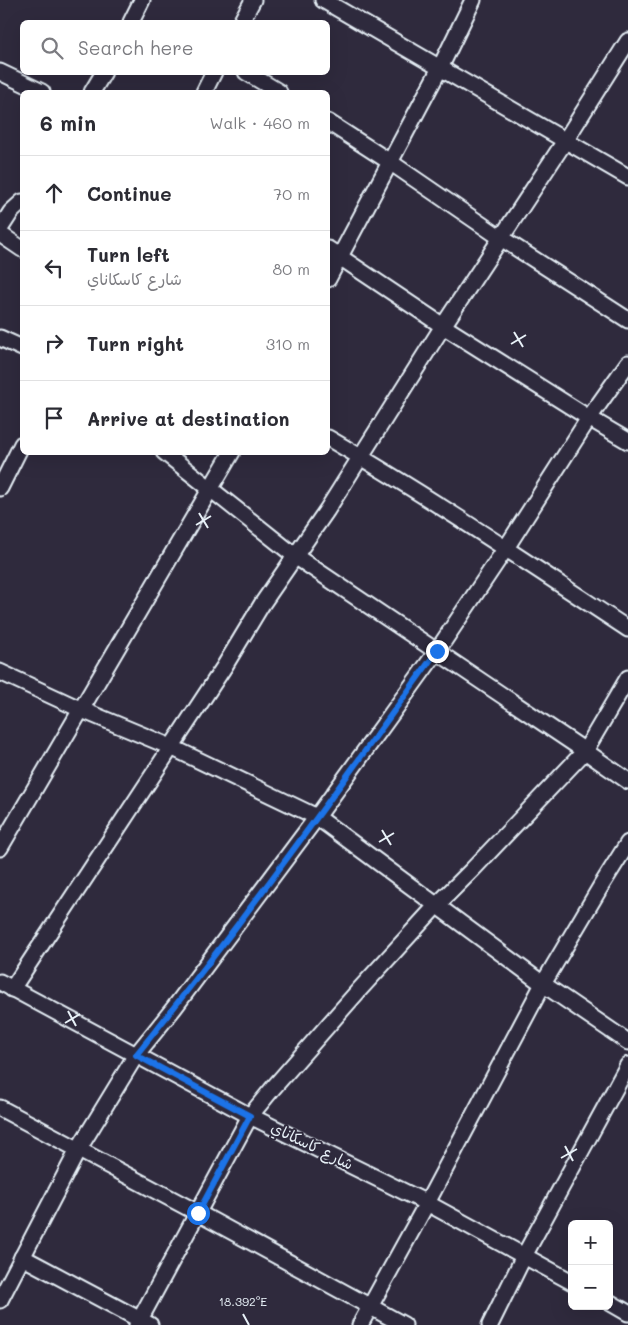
<!DOCTYPE html>
<html lang="en">
<head>
<meta charset="utf-8">
<style>
	:root { --surface:#fff; --page:#f2f2f3; --text:#2b2b33; --muted:#7c7c81; --line:#e1e1e2 }
	body { margin:0; font-family:Mali,"Playpen Sans Arabic",sans-serif; background:var(--page); color:var(--text) }
	.controls { position:absolute; right:15px; bottom:15px; display:grid; overflow:hidden; border-radius:8px; box-shadow:0 5px 20px #0002 }
	.controls button { width:45px; height:45px; display:grid; place-items:center; padding:0; border:0; border-bottom:1px solid var(--line); background:var(--surface); color:var(--text); font:25px sans-serif }
	.stop { position:absolute; width:15px; height:15px; margin:-11px; border:4px solid #1a73e8; border-radius:50%; background:#fff }
	.stop.end { background:#1a73e8; border-color:#fff; box-shadow:0 1px 5px #0008 }
	.list { margin:0; padding:0; list-style:none }
	h2 { display:flex; justify-content:space-between; align-items:center; height:65px; margin:0; padding:0 20px; font-size:21px }
	h2 small { font-size:16px; font-weight:400; color:var(--muted) }
	.list li { display:grid; grid-template-columns:32px 1fr auto; gap:15px; align-items:center; box-sizing:border-box; height:75px; padding:0 20px; border-top:1px solid var(--line) }
	.list b { display:block; font-size:19px; white-space:nowrap }
	.list p { margin:0; font-size:16px; white-space:nowrap; color:var(--muted) }
	.list em { font-size:16px; font-style:normal; color:var(--muted) }
	.icon { flex:none; width:28px; height:28px; fill:none; stroke:currentColor; stroke-width:2; stroke-linecap:round; stroke-linejoin:round }
	.map { position:relative; flex:none; width:628px; height:1325px; overflow:hidden }
	.search { position:absolute; background:var(--surface); box-shadow:0 5px 20px #0002; left:20px; top:20px; width:310px; height:55px; display:flex; align-items:center; gap:12px; box-sizing:border-box; padding:0 18px; border-radius:8px; color:var(--muted); font-size:19px }
	.panel { position:absolute; background:var(--surface); box-shadow:0 5px 20px #0002; left:20px; top:90px; width:310px; height:365px; border-radius:8px }
	.map>svg:first-child { display:block }
	.lines { fill:none; stroke-linecap:round; stroke-linejoin:round }
	.minor-casing { stroke:#e8f1f8; stroke-width:19 }
	.minor { stroke:#2f2a3d; stroke-width:15 }
	.route { stroke:#1a73e8; stroke-width:6 }
	.ticks { fill:none; stroke:#e8f1f8; stroke-width:2 }
	.labels { text-anchor:middle; stroke-width:4; stroke-linejoin:round; paint-order:stroke }
	.street-label { font-size:15px; fill:#e8f1f8; stroke:#2f2a3d }
	.ticks-label { font-size:12px; text-anchor:middle; fill:#e8f1f8; stroke:#2f2a3d; stroke-width:4; stroke-linejoin:round; paint-order:stroke }
</style>
</head>
<body>
<div class="map">
<svg width="628" height="1325" viewBox="0 0 628 1325">
	<rect width="100%" height="100%" fill="#2f2a3d"/>
	<filter id="ink" filterUnits="userSpaceOnUse"><feTurbulence type="fractalNoise" baseFrequency=".02" numOctaves="2"/><feDisplacementMap in="SourceGraphic" scale="10" xChannelSelector="R" yChannelSelector="G"/><feConvolveMatrix kernelMatrix="1 2 1 2 8 2 1 2 1" color-interpolation-filters="sRGB"/></filter>
	<g filter="url(#ink)">
		<g class="lines">
			<g class="minor-casing">
				<g id="minor">
					<polyline points="323,0 628,177"/>
					<polyline points="131,22 142,0"/>
					<polyline points="241,22 253,0"/>
					<polyline points="0,72 42,92"/>
					<polyline points="246,72 279,92"/>
					<polyline points="92,92 104,72"/>
					<polyline points="204,92 214,72"/>
					<polyline points="328,122 390,162 501,238 628,320"/>
					<polyline points="0,229 11,212 22,202"/>
					<polyline points="0,234 22,249"/>
					<polyline points="328,249 443,326 589,418 628,441"/>
					<polyline points="328,279 440,68 473,0"/>
					<polyline points="0,338 22,348"/>
					<path d="M 328,438 C 430,497 529,564 628,629"/>
					<polyline points="164,452 295,556 585,751 628,781"/>
					<polyline points="0,488 22,444"/>
					<polyline points="0,672 82,710 171,747 317,817 543,984 628,1042"/>
					<polyline points="0,848 232,452"/>
					<polyline points="0,982 250,1116 427,1203 572,1282"/>
					<polyline points="12,989 224,667 262,604 327,510 443,326 565,141 628,41"/>
					<polyline points="0,1108 198,1213 404,1325"/>
					<polyline points="22,1257 150,1325"/>
					<polyline points="0,1300 78,1150 136,1055 174,1008 317,817 437,651 506,548 589,418 628,363"/>
					<polyline points="609,1302 628,1313"/>
					<polyline points="137,1325 250,1116 273,1088 360,989 436,906 473,869 585,751 628,678"/>
					<polyline points="360,1325 427,1203 543,984 601,886 628,843"/>
					<polyline points="490,1325 524,1256 628,1065"/>
				</g>
			</g>
			<use href="#minor" class="minor"/>
		</g>
	</g>
	<g class="lines" filter="url(#ink)">
		<path class="route" d="M 198,1213 L 250,1116 L 136,1055 C 242,924 339,787 437,651"/>
	</g>
	<path class="ticks" d="M 514,332 L 523,347M 511,344 L 526,335M 199,513 L 208,528M 196,525 L 211,516M 382,830 L 391,845M 379,842 L 394,833M 68,1011 L 76,1026M 65,1023 L 80,1014M 565,1146 L 573,1161M 561,1158 L 577,1149M 243,1314 L 249,1325"/>
	<g class="labels">
		<g class="street-label">
			<text transform="translate(312 1146) rotate(26)" y="5">شارع كاسكاناي</text>
		</g>
	</g>
	<g class="ticks-label">
		<text x="243" y="1306">18.392°E</text>
	</g>
</svg>
<div class="controls">
<button>+</button>
<button>−</button>
</div>
<div class="stop" style="left:198px;top:1213px"></div>
<div class="stop end" style="left:437px;top:651px"></div>
<div class="search"><svg class="icon" aria-label="search" viewBox="0 0 24 24"><circle cx="10" cy="10" r="6"/><path d="M15 15l6 6"/></svg>Search here</div>
<section class="panel">
<h2>6 min<small>Walk · 460 m</small></h2>
<ul class="list">
<li><svg class="icon" aria-label="ahead" viewBox="0 0 24 24"><path d="M12 20V5M6 11l6-6 6 6"/></svg><div><b>Continue</b></div><em>70 m</em></li>
<li><svg class="icon" aria-label="left" viewBox="0 0 24 24"><path d="M17 20v-9H6M10 6l-5 5 5 5"/></svg><div><b>Turn left</b><p>شارع كاسكاناي</p></div><em>80 m</em></li>
<li><svg class="icon" aria-label="right" viewBox="0 0 24 24"><path d="M7 20v-9h11M14 6l5 5-5 5"/></svg><div><b>Turn right</b></div><em>310 m</em></li>
<li><svg class="icon" aria-label="arrive" viewBox="0 0 24 24"><path d="M6 21V4h12l-3 4 3 4H6"/></svg><div><b>Arrive at destination</b></div></li>
</ul>
</section>
</div>
</body>
</html>
